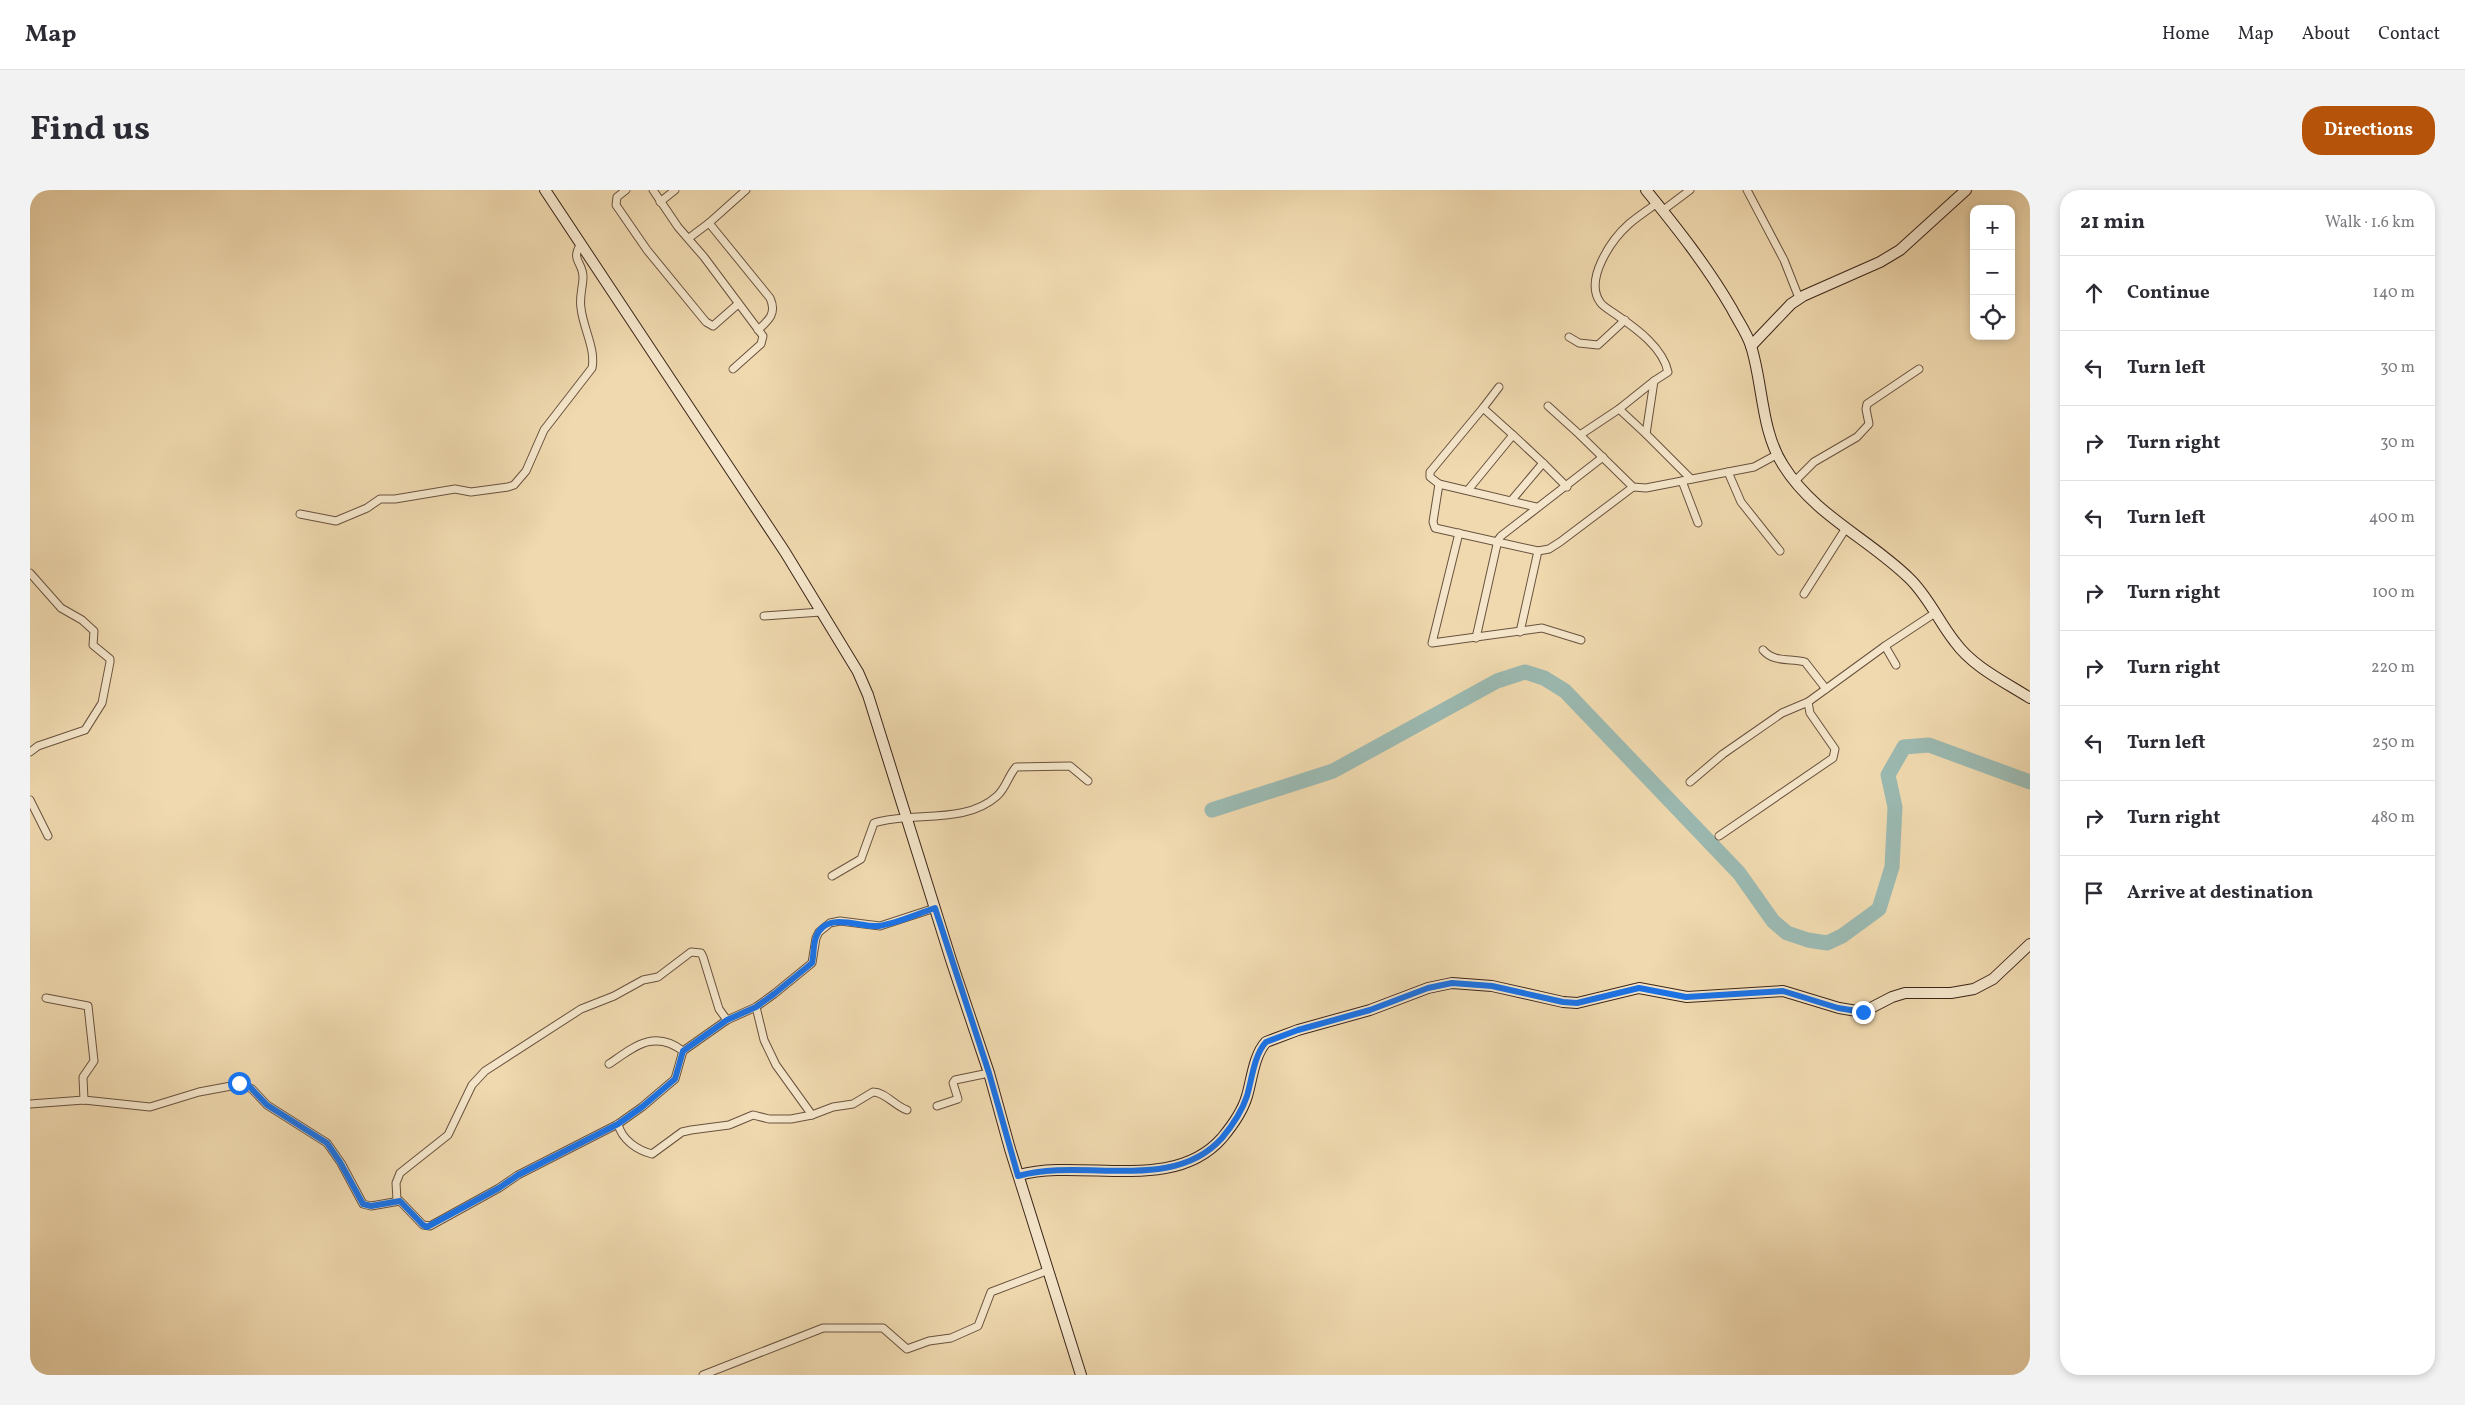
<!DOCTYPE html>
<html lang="en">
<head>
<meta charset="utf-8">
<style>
	:root { --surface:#fff; --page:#f2f2f3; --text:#2b2b33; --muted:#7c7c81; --line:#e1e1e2; --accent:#b45309 }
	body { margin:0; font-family:Vollkorn,serif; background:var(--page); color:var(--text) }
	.controls { position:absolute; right:15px; top:15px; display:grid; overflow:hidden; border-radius:10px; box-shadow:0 2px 8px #0003 }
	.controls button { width:45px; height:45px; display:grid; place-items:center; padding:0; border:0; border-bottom:1px solid var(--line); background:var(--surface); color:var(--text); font:25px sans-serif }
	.stop { position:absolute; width:15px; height:15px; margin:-11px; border:4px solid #1a73e8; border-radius:50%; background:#fff }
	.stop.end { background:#1a73e8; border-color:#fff; box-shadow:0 1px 5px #0008 }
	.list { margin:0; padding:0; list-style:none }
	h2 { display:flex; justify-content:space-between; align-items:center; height:65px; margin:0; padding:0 20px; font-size:21px }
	h2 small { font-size:16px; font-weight:400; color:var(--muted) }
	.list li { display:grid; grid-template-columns:32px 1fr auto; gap:15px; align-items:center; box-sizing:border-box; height:75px; padding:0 20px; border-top:1px solid var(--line) }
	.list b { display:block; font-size:19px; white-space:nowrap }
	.list em { font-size:16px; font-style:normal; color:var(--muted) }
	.icon { flex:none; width:28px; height:28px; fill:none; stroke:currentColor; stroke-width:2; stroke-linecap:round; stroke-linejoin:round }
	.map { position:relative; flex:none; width:2000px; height:1185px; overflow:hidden; border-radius:20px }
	header { display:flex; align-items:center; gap:30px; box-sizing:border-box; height:70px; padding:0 25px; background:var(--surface); border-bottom:1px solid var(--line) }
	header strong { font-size:24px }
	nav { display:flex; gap:28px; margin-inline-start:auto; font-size:18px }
	.intro { display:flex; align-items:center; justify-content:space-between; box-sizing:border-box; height:120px; padding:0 30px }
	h1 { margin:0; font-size:35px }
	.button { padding:12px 22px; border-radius:20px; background:var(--accent); color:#fff; font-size:18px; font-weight:700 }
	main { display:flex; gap:30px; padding:0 30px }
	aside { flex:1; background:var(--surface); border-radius:20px; box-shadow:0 2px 8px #0003 }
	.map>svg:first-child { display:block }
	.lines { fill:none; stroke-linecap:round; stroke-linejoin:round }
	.river { stroke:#9bb9b1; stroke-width:15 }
	.street-casing { stroke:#68523e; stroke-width:9 }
	.secondary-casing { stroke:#3b2518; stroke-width:12 }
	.street { stroke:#f5e6cb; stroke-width:7 }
	.secondary { stroke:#f5e6cb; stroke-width:10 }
	.route { stroke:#1a73e8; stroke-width:6 }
</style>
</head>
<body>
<header>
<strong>Map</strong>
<nav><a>Home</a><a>Map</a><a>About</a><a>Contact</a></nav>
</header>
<div class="intro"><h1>Find us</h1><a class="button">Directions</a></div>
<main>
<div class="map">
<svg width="2000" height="1185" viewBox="0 0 2000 1185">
	<rect width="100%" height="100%" fill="#f0d9af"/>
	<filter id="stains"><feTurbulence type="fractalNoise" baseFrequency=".004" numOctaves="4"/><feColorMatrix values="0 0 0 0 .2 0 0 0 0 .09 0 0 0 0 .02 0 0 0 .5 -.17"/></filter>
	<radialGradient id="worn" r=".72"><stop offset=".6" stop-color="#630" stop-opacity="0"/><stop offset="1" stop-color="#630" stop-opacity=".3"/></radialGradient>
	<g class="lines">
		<polyline class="river" points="1182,620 1303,581 1467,491 1495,482 1514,488 1535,501 1709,683 1743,731 1757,743 1778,750 1797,753 1812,746 1849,719 1862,677 1865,617 1858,585 1874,557 1899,555 2000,592"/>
		<g class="street-casing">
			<g id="street">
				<polyline points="596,0 587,7 586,15 617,60 676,132 683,136 708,114"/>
				<polyline points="623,0 648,37 674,67 733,146 731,154 703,179"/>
				<polyline points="1717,0 1754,70 1769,108"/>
				<polyline points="630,12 645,0"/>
				<path d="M 1627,13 C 1618,20 1607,27 1599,34 C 1582,49 1554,89 1570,112 C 1573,117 1583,122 1588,126 C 1607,139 1633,158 1638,182 L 1624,191 L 1616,244 L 1661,289"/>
				<polyline points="1632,21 1660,0"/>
				<path d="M 679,33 L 740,108 C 747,123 739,130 728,140"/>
				<polyline points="659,48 679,33 716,0"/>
				<polyline points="1539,147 1549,153 1568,155 1595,130"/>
				<polyline points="1518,216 1550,245"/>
				<polyline points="1453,218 1469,197"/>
				<polyline points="1589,219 1624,191"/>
				<polyline points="1616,244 1589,219 1550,245 1603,297 1616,298 1652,291"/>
				<polyline points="1748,264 1724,277 1698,282 1711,312 1750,361"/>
				<polyline points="1765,291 1784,272 1827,247 1839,234 1836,219 1837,214 1889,179"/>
				<polyline points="1409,294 1400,287 1400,282 1453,218 1483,245"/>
				<polyline points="1438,300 1483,245 1513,273"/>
				<polyline points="1481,311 1513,273 1537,297"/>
				<polyline points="1506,317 1409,294 1403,332 1405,338 1508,361"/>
				<path d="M 270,324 L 306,331 L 337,318 L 350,309 L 365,309 L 425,299 L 441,302 L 478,297 L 484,295 L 496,281 L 514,240 L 562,178 C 566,159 553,138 551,118 C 549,107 553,97 553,87 C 553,72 540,70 551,54"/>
				<polyline points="1668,333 1652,291 1698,282"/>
				<polyline points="1429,343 1402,453 1512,438 1551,450"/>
				<polyline points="0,383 31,418 52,430 64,441 63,455 80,469 80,472 72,513 55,540 8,556 0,562"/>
				<polyline points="1774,404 1816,338"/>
				<polyline points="734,426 791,422"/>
				<polyline points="1490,442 1508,361 1519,359 1530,352 1603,297"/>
				<polyline points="1446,448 1468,350 1471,346 1573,267"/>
				<polyline points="1855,456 1866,475"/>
				<path d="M 1733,460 C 1744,473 1761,468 1775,472 L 1796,499"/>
				<polyline points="1660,592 1693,564 1752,523 1778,512"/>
				<polyline points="0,610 18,646"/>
				<polyline points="1689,646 1803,568 1805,559 1780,523 1778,512 1855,456 1905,423"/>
				<path d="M 802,686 L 831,669 L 844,633 C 883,621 935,635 967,606 C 976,598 978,586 986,577 L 1040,576 L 1058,591"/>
				<polyline points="16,808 58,816 64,871 53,887 54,910"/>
				<path d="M 579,874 C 604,857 624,839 653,861"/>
				<polyline points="0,914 54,910 120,917 169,902 212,894 222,899 237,915 297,953 311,973 333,1014 341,1016 370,1011 393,1035 400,1036 469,998 488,985 588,934 612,917 645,889 653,861 697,830 726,817 744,804 782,773 786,748 789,742 800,733 810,731 850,736 905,718"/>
				<polyline points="907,916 928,909 923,893 925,890 959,883"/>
				<path d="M 782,925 L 803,917 L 823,914 L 843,902 C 855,902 865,916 877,920"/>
				<path d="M 588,934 C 592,950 607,960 622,964 L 652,942 L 661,940 L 699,935 L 723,925 L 739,929 L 761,929 L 782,925 L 746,875 L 734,850 L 726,817"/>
				<polyline points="367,1010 366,993 370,983 418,945 442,895 455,881 551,819 584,806 613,790 628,787 661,762 671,763 673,767 689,819 697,830"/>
				<polyline points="673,1185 793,1138 853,1138 877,1159 899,1151 921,1148 948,1136 961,1102 1019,1080"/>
			</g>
		</g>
		<g class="secondary-casing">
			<g id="secondary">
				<polyline points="515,0 755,362 828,482 838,505 922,773 959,883 980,959 1051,1185"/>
				<path d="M 1616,0 C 1647,38 1677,76 1702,119 C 1708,131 1717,143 1721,156 C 1733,194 1731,241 1753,275 C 1784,325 1838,348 1879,388 C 1898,406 1909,432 1925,452 C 1943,477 1975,492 2000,508"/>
				<polyline points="1721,156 1761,114 1773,106 1850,72 1870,60 1936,0"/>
				<path d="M 989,985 C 1053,968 1143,1004 1192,948 C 1202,936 1213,920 1217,906 C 1222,889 1224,865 1236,852 L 1268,840 L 1340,820 L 1398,798 L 1422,793 L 1462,796 L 1533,812 L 1547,813 L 1609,798 L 1657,807 L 1753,801 L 1809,818 L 1833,822 L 1862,807 L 1875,803 L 1921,803 L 1944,799 L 1963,789 L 2000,754"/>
			</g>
		</g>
		<use href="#street" class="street"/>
		<use href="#secondary" class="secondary"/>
	</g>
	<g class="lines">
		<path class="route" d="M 209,893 L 219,896 L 237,915 L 297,953 L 310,972 L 333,1014 L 341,1016 L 370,1011 L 393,1035 L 397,1037 L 469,998 L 488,985 L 588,934 L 612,917 L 645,889 L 653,861 L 697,830 L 726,817 L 744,804 L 782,773 C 784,765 783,755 786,747 C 796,720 830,738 849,736 C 867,733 887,724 905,718 L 959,883 L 988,986 C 1054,967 1142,1004 1192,948 C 1202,936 1212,921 1217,906 C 1222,889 1224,865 1236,852 L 1268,840 L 1340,820 L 1398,798 L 1422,793 L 1462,796 L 1533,812 L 1547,813 L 1609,798 L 1656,807 L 1753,801 L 1808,818 L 1833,822"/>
	</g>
	<rect width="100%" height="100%" filter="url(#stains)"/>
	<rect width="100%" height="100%" fill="url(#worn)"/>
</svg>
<div class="controls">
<button>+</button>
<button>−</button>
<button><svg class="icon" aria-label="locate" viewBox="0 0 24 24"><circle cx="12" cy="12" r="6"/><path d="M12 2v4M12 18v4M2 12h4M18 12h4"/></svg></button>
</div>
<div class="stop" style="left:209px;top:893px"></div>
<div class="stop end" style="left:1833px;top:822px"></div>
</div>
<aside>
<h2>21 min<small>Walk · 1.6 km</small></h2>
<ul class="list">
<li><svg class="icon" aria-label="ahead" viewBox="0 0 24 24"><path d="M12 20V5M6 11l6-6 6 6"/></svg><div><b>Continue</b></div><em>140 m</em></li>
<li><svg class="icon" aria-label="left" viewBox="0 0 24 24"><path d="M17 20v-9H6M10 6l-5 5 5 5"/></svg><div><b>Turn left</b></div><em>30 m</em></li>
<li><svg class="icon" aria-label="right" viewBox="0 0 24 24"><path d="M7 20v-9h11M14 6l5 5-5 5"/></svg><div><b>Turn right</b></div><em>30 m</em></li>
<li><svg class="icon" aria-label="left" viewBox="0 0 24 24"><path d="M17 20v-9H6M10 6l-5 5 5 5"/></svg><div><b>Turn left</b></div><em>400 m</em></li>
<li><svg class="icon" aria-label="right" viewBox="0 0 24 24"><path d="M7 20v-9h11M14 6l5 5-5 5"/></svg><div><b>Turn right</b></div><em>100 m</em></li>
<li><svg class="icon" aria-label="right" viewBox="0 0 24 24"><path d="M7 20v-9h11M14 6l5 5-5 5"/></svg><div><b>Turn right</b></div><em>220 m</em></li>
<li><svg class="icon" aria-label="left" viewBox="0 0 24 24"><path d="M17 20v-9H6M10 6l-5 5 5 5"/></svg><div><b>Turn left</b></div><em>250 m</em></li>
<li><svg class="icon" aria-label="right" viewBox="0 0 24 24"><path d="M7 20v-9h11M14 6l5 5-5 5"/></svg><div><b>Turn right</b></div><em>480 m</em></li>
<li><svg class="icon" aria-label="arrive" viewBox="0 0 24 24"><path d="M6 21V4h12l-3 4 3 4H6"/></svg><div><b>Arrive at destination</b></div></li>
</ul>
</aside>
</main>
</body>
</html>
